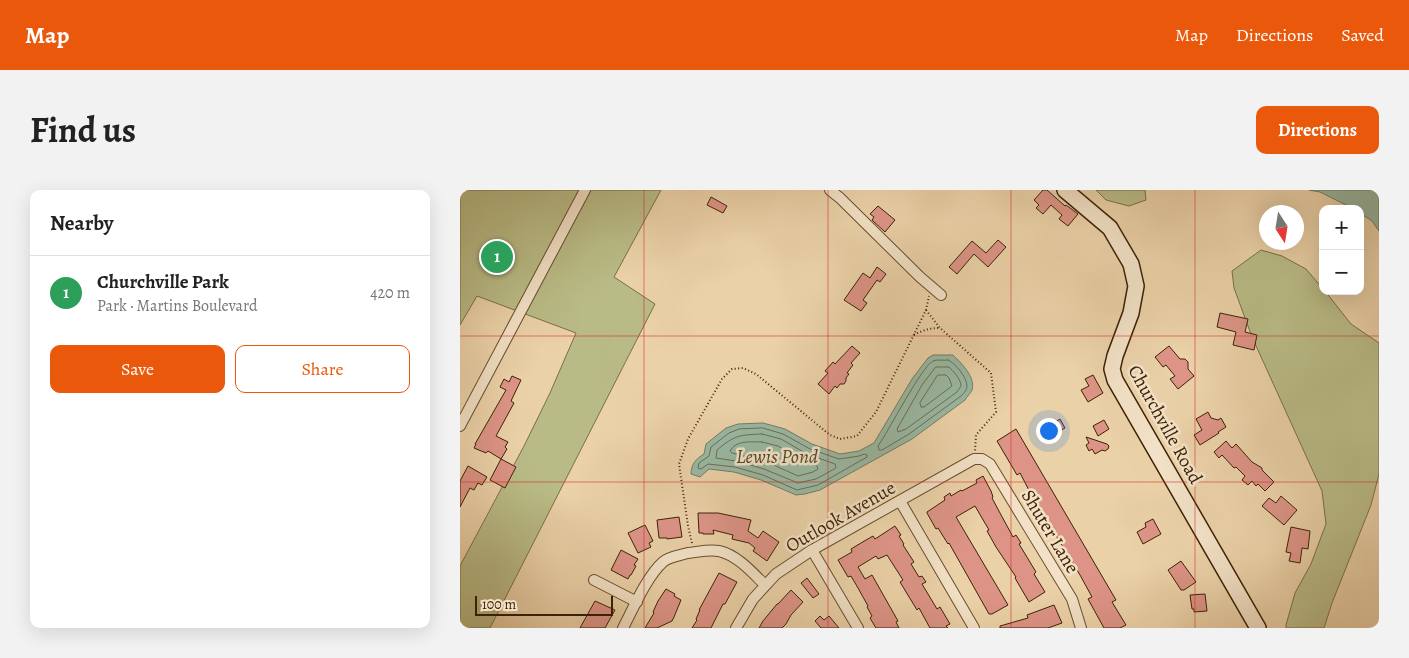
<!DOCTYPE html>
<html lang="en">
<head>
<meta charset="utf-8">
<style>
	:root { --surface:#fff; --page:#f2f2f2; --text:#222; --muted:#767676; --line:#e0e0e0; --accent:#ea580c }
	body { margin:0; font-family:Alegreya,serif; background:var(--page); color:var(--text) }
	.controls { position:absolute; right:15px; top:15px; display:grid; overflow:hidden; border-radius:10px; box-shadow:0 5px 20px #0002 }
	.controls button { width:45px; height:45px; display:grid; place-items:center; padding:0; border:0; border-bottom:1px solid var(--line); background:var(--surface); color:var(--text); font:25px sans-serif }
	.compass { position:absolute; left:799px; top:15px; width:45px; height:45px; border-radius:50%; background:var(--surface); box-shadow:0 5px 20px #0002; rotate:168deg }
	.scale { position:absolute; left:15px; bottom:12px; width:138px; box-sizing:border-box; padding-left:5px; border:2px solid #3d2205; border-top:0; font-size:14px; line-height:18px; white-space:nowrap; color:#3d2205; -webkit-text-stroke:4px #f2e1c6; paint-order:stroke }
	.you { position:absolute; left:588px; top:240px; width:18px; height:18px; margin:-12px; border:4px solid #fff; border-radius:50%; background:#1a73e8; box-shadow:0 0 0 8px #1a73e833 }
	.badge { display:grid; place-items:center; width:32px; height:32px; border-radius:50%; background:var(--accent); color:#fff; font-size:16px; font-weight:700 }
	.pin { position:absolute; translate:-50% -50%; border:2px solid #fff; box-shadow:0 1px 5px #0006 }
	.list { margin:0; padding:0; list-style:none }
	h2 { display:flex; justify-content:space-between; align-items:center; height:65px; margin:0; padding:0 20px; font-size:21px }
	h2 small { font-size:16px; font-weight:400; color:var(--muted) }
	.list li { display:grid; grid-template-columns:32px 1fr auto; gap:15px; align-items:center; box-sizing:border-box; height:75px; padding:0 20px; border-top:1px solid var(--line) }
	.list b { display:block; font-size:19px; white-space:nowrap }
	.list p { margin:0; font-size:16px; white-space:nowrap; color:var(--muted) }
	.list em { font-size:16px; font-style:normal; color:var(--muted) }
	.actions { display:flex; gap:10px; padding:15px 20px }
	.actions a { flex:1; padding:11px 0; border:1px solid var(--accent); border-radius:10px; text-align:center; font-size:18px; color:var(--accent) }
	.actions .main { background:var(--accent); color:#fff }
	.map { position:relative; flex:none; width:919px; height:438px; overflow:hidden; border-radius:10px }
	header { display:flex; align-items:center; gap:30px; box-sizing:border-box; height:70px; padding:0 25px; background:var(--accent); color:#fff }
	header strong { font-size:24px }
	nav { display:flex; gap:28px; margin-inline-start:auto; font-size:18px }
	.intro { display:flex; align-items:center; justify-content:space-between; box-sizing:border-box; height:120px; padding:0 30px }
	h1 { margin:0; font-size:35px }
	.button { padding:12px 22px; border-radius:10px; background:var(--accent); color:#fff; font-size:18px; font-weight:700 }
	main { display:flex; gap:30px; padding:0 30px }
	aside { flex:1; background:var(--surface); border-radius:10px; box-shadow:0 5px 20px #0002 }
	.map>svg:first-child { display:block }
	.green { fill:#b9bb86; stroke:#7b6e46 }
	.water { fill:#99b8a3; stroke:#747c64 }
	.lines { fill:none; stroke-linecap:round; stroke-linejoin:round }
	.shore { stroke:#6b6d54; stroke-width:1 }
	.building { fill:#dd9487; stroke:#3d2205 }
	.street-casing { stroke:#684e2e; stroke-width:12 }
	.secondary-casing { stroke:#3d2205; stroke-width:18 }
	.path { stroke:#3d2205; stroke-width:2; stroke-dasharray:1 2.5; stroke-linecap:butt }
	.street { stroke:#f2e1c6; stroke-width:10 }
	.secondary { stroke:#f2e1c6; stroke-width:15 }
	.grid { fill:none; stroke:#d62828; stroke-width:1; stroke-opacity:0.55 }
	.labels { text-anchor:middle; stroke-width:5; stroke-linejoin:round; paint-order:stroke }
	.street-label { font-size:19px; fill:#3d2205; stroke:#f2e1c6 }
	.water-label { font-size:20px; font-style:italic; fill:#54482c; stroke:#f2e1c6 }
</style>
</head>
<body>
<header>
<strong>Map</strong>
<nav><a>Map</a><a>Directions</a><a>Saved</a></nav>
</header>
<div class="intro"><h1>Find us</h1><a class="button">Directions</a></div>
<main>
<aside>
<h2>Nearby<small></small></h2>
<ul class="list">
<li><span class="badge" style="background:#2e9e5b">1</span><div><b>Churchville Park</b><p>Park · Martins Boulevard</p></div><em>420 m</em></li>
</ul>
<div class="actions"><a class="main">Save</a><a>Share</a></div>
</aside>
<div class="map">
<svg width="919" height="438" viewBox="0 0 919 438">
	<rect width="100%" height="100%" fill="#ebd1a8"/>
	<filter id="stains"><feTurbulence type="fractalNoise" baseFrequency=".004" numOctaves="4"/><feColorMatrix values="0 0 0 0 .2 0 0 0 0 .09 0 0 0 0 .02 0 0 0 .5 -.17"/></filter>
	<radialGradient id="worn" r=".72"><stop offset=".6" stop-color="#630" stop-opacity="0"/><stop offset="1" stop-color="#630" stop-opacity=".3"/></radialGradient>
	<g class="green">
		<polygon points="0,0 201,0 154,87 195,114 30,438 0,438 0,376 64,256 90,203 116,143 17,106 0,135"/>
		<polygon points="636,0 685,0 686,10 669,16 646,10"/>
		<polygon points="801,60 822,66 846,79 863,99 863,101 865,101 891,134 919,153 919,284 911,315 872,413 864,438 826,438 826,435 835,403 851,374 866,334 862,301 792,147 774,98 772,81"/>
	</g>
	<g class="water">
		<polygon points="849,0 919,0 919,41 912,31 900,23 900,19 894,19 860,2"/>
		<path d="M 473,165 L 493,165 C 501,173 516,187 512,200 C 511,203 507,206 505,210 L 452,249 L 360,300 L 345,304 L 336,305 L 301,290 L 274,282 L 249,279 L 240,287 L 231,284 C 231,274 236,269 244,264 L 246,254 L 266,238 L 278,234 L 303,233 L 325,239 L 352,254 L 380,264 L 399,261 L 414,253 L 452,189 L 468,168 Z"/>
	</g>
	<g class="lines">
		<g class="shore">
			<path d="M 488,170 C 495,173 507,187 507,196 C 507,200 504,203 501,206 L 449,244 L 422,260 L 419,260 L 418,256 C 428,242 462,176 473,171 C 477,169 483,171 488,170 Z"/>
			<path d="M 476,177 L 489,177 C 493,181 500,188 501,195 C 501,197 498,200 497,202 L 446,239 L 438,242 L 437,239 L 462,195 Z"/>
			<polygon points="478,185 486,185 489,188 492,196 464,217 461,217 460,213"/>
			<polygon points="303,238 323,244 350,259 379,269 399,266 404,264 407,265 407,267 358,295 337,300 303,285 275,277 248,274 241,279 238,278 239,273 249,266 251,257 269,243 279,239"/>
			<path d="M 302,244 L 321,249 L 347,264 L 375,274 L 376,278 L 356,289 L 338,293 L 304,279 L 276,271 L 256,268 L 257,260 C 275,245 279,245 302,244 Z"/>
			<path d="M 302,252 L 318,256 L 343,271 L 357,276 L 358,279 L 353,282 L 338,286 L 307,272 L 272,263 L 270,261 C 276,250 290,252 302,252 Z"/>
		</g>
	</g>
	<g class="building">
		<polygon points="583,0 587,0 605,16 606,15 618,24 608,36 599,29 602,25 591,15 583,24 576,18 579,15 574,10"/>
		<polygon points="251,7 267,16 263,23 247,15"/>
		<polygon points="418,16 435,30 425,42 412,30 414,27 410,24"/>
		<polygon points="538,50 546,57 528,77 514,64 497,84 489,77 512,51 526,63"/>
		<polygon points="417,77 426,84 420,92 417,90 403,110 407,113 401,121 384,110 403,83 410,88"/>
		<polygon points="760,123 788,129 785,142 797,145 794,160 773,155 776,142 757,137"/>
		<polygon points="392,156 400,163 391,173 393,175 387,183 389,184 386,188 386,191 384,194 380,194 377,198 375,196 369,204 358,194 368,183 365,181 373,172 375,174"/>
		<polygon points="709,156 720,169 725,169 728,172 728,179 734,186 718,199 710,189 715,186 706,175 703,177 695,167"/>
		<polygon points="633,185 643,203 628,212 621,200 629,196 625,189"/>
		<polygon points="52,186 61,190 51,211 54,213 36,246 48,252 45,257 47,259 41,269 28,261 26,263 14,258 16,254 15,254 46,200 40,197 44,189 49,192"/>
		<polygon points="748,222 751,228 758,230 761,228 766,237 758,242 759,243 740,255 734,245 742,240 736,229"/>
		<polygon points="600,229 605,238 594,244 589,236"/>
		<polygon points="644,230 649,239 638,246 633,236"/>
		<polygon points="556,239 656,410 652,412 666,435 660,438 644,438 628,409 632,407 620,385 589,334 586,335 579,322 582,320 573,305 572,306 560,283 557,285 537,251"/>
		<polygon points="626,247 647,254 649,256 648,259 645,261 642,260 635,264 632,259 629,261 626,255 629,253"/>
		<polygon points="766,251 772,258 776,254 792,272 802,278 802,280 814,292 805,301 798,294 796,296 792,291 788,295 782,290 785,286 776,277 774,278 762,265 759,268 754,262"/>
		<polygon points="41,269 56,277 45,298 30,290"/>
		<polygon points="8,276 27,287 22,295 18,293 14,300 10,298 0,317 0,291"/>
		<polygon points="523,286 531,301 533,307 532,308 540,323 553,347 556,345 561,353 559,354 576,382 574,384 585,402 569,412 555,388 556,387 536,357 527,341 529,340 515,316 496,327 548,415 532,424 529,424 489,353 488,354 478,338 476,339 467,323 467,322 485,310 484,307 490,303 491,306 501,300 502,301 517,293 516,290"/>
		<polygon points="821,306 837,320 824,335 802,316 809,308 816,313"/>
		<polygon points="238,323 258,323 291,330 288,341 298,348 303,341 319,352 307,371 293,361 295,358 289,353 272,349 273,345 253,340 254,344 243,344 243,343 239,343"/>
		<polygon points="219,327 222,347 207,349 207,348 199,348 197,330"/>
		<polygon points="693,329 701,344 683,354 677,342 686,337 685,333"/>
		<polygon points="185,335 193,351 189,353 191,357 178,363 168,343"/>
		<polygon points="435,336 441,345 439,346 444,354 443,355 454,372 451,374 459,387 462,386 466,392 462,394 477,419 480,417 490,434 486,436 488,438 470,438 459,418 457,420 440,392 443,390 427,365 418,369 416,366 398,377 405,389 412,385 438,431 436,432 439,438 416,438 410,428 412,426 407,417 408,416 398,398 391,386 388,387 378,370 392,362 391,359 406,350 413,346 415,349"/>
		<polygon points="831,337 850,341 848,359 842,358 840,373 829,371 831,363 826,362"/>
		<polygon points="161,360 178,369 174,375 176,376 171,385 170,385 168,389 151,380"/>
		<polygon points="721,371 736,392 724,400 721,400 708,380"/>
		<polygon points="259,383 277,392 265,414 263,414 251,438 232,438 237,430 236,429 240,420 239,420"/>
		<polygon points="347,388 359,404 353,408 341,393"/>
		<polygon points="206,399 215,404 214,406 221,410 214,427 212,431 197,438 185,438 194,423 193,422 198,411"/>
		<polygon points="331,400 343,412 331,425 326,434 322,438 299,438 303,431 317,414 318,414"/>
		<polygon points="745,404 747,421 734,422 734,419 732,419 730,405"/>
		<polygon points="135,411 155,420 145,438 120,438"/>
		<polygon points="594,415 602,433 588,438 540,438 540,436 568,428 567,425"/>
		<polygon points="360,426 364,430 369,426 379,438 361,438 355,431"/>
	</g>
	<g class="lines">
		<g class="street-casing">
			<g id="street">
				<polyline points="370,0 380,8 460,87 481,105"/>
				<polyline points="0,236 125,0"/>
				<polyline points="440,311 514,438"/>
				<polyline points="352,360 398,438"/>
				<polyline points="134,390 177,412"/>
				<path d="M 163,438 C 173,419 187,386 203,372 C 208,367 221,365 228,363 C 238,362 249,359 259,361 C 277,365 292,382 305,395"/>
				<polyline points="276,438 293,409 316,384 352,360 514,269 522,269 530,274 612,409 621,438"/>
			</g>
		</g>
		<g class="secondary-casing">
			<polyline id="secondary" points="605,0 650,38 671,74 676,96 671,123 655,166 652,179 655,190 798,438"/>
		</g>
		<g class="path">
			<polyline points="466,120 480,138 531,183 536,222 516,245 515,261"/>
			<path d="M 454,145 C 463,140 470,138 480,138"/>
			<polyline points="232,353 228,336 219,274 228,249 262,189 272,179 283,178 296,184 370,245 380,249 397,246 416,222 466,120 469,106"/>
		</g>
		<use href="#street" class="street"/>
		<use href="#secondary" class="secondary"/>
	</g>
	<path class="grid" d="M 184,0 L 184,438M 368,0 L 368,438M 551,0 L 551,438M 735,0 L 735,438M 0,146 L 919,146M 0,292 L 919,292"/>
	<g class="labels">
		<g class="street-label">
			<text transform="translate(706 234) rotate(61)" y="7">Churchville Road</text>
			<text transform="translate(380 326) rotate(-30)" y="7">Outlook Avenue</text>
			<text transform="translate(591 341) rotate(59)" y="7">Shuter Lane</text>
		</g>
		<g class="water-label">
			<text x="317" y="273">Lewis Pond</text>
		</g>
	</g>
	<rect width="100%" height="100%" filter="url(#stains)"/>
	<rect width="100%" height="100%" fill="url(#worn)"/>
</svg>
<div class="controls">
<button>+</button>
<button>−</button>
</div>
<svg class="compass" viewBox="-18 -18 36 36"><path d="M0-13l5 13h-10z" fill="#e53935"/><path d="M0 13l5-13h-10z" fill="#767676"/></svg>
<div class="scale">100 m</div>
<div class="you"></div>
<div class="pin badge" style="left:37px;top:67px;background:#2e9e5b">1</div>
</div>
</main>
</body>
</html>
